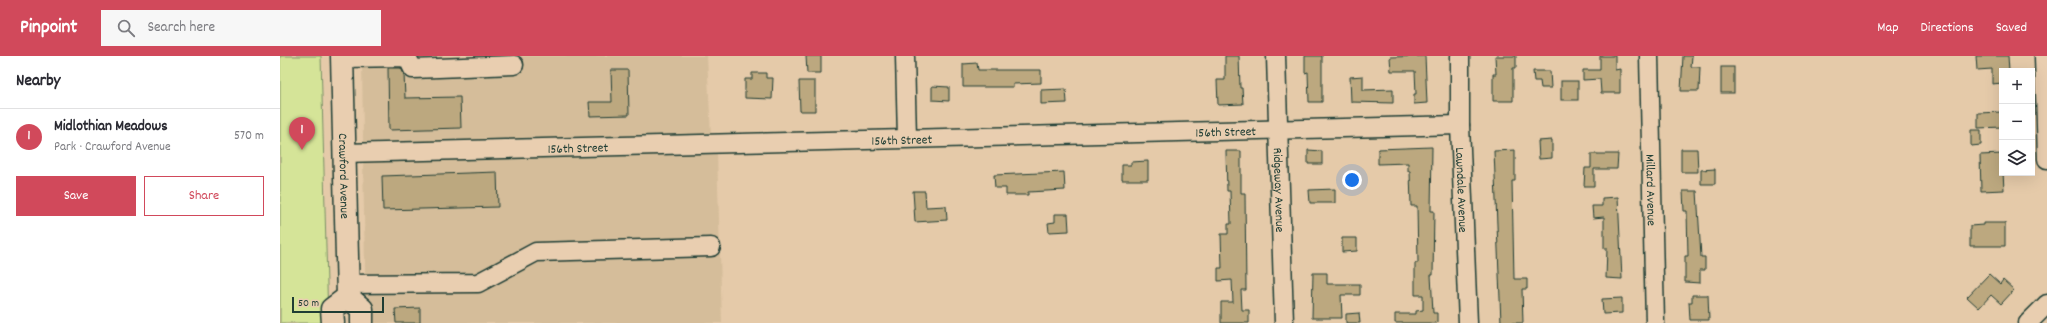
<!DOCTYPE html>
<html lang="en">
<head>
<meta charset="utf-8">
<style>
	:root { --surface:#fff; --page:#f7f7f7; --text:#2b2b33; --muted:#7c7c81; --line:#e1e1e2; --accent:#d1495b }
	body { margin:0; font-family:Dekko,sans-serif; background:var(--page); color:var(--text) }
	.controls { position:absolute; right:12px; top:12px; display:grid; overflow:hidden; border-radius:0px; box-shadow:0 4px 16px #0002 }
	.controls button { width:36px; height:36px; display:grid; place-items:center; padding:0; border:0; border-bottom:1px solid var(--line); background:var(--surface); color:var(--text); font:20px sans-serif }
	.scale { position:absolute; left:12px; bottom:10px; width:92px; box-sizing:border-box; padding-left:4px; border:2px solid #1f3d34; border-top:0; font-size:11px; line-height:14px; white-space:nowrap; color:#1f3d34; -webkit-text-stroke:3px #e9ceb0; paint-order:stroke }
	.you { position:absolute; left:1072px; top:124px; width:14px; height:14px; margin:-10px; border:3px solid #fff; border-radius:50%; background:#1a73e8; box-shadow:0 0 0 6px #1a73e833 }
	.badge { display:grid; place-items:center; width:26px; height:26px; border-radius:50%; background:var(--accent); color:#fff; font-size:13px; font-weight:700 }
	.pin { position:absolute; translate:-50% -33px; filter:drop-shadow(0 1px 2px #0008) }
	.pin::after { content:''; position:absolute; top:21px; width:14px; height:12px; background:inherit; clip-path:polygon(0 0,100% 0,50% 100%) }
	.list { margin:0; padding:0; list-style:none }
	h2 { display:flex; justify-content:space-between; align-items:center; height:52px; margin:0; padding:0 16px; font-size:17px }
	h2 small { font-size:13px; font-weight:400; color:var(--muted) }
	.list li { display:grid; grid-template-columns:26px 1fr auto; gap:12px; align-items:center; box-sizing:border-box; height:56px; padding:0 16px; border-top:1px solid var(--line) }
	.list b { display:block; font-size:15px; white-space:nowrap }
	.list p { margin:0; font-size:13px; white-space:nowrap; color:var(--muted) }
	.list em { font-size:13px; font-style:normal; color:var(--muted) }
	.actions { display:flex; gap:8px; padding:12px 16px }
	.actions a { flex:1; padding:9px 0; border:1px solid var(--accent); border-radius:0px; text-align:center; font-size:14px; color:var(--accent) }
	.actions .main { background:var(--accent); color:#fff }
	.icon { flex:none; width:22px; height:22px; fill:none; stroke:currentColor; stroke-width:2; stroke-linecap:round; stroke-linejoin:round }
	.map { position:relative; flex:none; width:1767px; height:267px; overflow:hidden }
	header { display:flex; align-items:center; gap:24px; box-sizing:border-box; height:56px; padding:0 20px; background:var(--accent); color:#fff }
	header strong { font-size:19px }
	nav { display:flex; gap:22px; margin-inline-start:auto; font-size:14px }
	.search { width:280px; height:36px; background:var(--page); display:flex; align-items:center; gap:10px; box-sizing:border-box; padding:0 14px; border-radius:0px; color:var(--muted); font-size:15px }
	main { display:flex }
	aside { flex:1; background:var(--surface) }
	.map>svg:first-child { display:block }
	.built { fill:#d5bd9a }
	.green { fill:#d5e498; stroke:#7a9066 }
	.building { fill:#bca87f; stroke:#1f3d34 }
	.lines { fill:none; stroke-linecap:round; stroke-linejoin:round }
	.minor-casing { stroke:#1f3d34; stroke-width:21 }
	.major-casing { stroke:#1f3d34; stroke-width:25 }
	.minor { stroke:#e9ceb0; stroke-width:18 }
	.major { stroke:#e9ceb0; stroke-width:22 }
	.labels { text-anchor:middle; stroke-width:3.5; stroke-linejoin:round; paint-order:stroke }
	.street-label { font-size:13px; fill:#1f3d34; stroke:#e9ceb0 }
</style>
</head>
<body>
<header>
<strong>Pinpoint</strong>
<div class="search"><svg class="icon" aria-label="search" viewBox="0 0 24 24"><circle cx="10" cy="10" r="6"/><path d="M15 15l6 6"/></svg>Search here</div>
<nav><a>Map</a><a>Directions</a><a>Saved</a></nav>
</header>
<main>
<aside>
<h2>Nearby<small></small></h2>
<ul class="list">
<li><span class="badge">1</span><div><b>Midlothian Meadows</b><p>Park · Crawford Avenue</p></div><em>570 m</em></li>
</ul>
<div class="actions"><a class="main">Save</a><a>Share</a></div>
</aside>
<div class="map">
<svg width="1767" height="267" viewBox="0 0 1767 267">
	<rect width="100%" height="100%" fill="#e5caa9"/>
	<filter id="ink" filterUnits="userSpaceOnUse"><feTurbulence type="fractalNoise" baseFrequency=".025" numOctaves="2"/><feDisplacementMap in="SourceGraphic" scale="8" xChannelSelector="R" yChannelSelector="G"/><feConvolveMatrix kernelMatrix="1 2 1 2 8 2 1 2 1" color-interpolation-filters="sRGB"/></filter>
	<g filter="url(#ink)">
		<g class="built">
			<polygon points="82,0 427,0 431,80 83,86"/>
			<polygon points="437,95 442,267 86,267 83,102"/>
		</g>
		<polygon class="green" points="0,0 41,0 48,267 0,267"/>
		<g class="building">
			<polygon points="526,0 541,0 541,17 527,17"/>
			<polygon points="945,0 959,0 960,32 962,32 963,48 938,49 937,24 945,24"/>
			<polygon points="1025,0 1042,0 1042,46 1029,46 1028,16 1025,17"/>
			<polygon points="1145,0 1147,47 1134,48 1134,38 1136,38 1135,15 1111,15 1110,1"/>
			<polygon points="1215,0 1236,0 1236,12 1233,12 1233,45 1213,45 1213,18 1216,18"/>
			<polygon points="1320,0 1335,0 1335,14 1340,13 1340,37 1321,37 1320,23 1303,24 1303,14 1320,14"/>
			<polygon points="1403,0 1412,0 1411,11 1420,11 1419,35 1401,35"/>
			<polygon points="1696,0 1728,0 1729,15 1722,15 1722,27 1712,28 1712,13 1697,14"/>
			<polygon points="697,7 698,14 761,14 761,27 733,28 733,31 683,31 683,8"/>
			<rect x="1441" y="11" width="13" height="26"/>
			<polygon points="108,12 121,12 124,18 125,42 180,41 181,72 109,74"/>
			<polygon points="331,14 348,14 349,59 310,60 309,46 332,46"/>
			<polygon points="1253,15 1270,15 1271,32 1261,32 1260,25 1254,25"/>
			<polygon points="472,17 486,17 486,22 493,22 492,43 465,42 465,23 472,23"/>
			<polygon points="1083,20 1083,34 1113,33 1113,47 1071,46 1070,21"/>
			<polygon points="519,25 535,25 535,55 520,55"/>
			<rect x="1281" y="25" width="17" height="19"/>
			<polygon points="652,30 669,31 669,45 652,44"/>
			<polygon points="786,33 787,47 761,48 761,34"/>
			<polygon points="1722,56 1722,71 1698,72 1698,57"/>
			<polygon points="1691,74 1701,74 1701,89 1691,90"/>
			<polygon points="1272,84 1272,102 1259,103 1258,85"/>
			<polygon points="1152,91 1151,155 1154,155 1153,219 1151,219 1153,257 1157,257 1157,267 1115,267 1115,258 1136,258 1136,255 1143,254 1143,239 1135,239 1135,207 1138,207 1137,150 1131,150 1130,115 1128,115 1128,107 1098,108 1098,93"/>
			<polygon points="1401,93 1417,93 1418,116 1401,116"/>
			<polygon points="1028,94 1042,95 1042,108 1028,108"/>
			<polygon points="1235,94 1235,125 1232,125 1234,223 1247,223 1247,233 1242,233 1243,267 1221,267 1214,95"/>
			<polygon points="946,95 961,95 961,137 965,137 966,234 961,234 962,254 969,254 969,267 941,267 941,246 953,246 952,224 938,225 938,212 942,212 941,178 948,178 948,168 951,168 950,135 947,135"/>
			<polygon points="1311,98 1338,98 1337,113 1314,113 1314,130 1304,130 1305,112 1311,112"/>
			<polygon points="1722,98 1724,134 1701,135 1700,99"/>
			<polygon points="868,105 868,124 842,124 842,109 851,109 851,106"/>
			<polygon points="1435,113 1435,128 1421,128 1421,114"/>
			<polygon points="217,116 218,151 103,154 102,120"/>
			<polygon points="784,116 785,134 748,136 748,139 726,139 726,132 715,132 714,119"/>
			<polygon points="1055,133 1055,147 1030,147 1029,134"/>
			<polygon points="633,135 645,135 646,151 666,150 667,164 635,166"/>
			<polygon points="1403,135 1417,135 1421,201 1425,201 1425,214 1420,214 1420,227 1405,226 1405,200 1408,200 1407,155 1404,155"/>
			<polygon points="1338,141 1342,223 1326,222 1327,192 1324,192 1324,161 1313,162 1312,150 1322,150 1322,142"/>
			<polygon points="775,158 788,158 789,175 769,176 768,167 775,166"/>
			<polygon points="1703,167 1725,167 1725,190 1690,190 1690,170 1703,169"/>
			<polygon points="1062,182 1077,182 1077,195 1062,196"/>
			<polygon points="1033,217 1047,217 1047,228 1080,228 1080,239 1061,239 1062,262 1032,262"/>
			<polygon points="1709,218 1720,228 1723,224 1734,234 1721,248 1711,239 1699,252 1687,241"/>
			<polygon points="1412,239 1428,239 1429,264 1410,264 1409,246 1412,246"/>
			<polygon points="1342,242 1342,257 1323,258 1322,243"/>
			<polygon points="140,252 140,267 116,267 115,253"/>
			<polygon points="1079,257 1080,267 1066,267 1066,258"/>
		</g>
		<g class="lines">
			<g class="minor-casing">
				<g id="minor">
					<polyline points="625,0 627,82"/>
					<path id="s1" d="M 996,0 L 1004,267"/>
					<path id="s2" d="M 1180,0 L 1180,69 L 1188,267"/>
					<path id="s3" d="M 1369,0 L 1375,267"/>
					<polyline points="1764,0 1767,103"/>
					<polyline points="62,2 127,1 133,13 234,9"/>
					<path id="s4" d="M 64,97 L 1180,69"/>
					<polyline points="67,228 198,227 256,196 431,191"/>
					<polyline points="1748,267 1767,248"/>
				</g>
			</g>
			<g class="major-casing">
				<g id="major">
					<path id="s5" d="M 62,0 L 68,241 L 82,253 L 82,267"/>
					<polyline points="53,267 52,253 68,241"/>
				</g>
			</g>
			<use href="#minor" class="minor"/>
			<use href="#major" class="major"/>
		</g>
	</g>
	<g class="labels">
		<g class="street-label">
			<text dy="5" stroke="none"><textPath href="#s4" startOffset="882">156th Street</textPath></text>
			<text dy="5" stroke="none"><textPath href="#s4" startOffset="558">156th Street</textPath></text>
			<text dy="5" stroke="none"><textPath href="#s4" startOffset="234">156th Street</textPath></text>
			<text dy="5" stroke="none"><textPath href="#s5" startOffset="120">Crawford Avenue</textPath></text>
			<text dy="5" stroke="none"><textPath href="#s1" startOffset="134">Ridgeway Avenue</textPath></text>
			<text dy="5" stroke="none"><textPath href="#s3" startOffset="134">Millard Avenue</textPath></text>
			<text dy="5" stroke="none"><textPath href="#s2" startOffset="134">Lawndale Avenue</textPath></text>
		</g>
	</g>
</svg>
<div class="controls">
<button>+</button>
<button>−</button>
<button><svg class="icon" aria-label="layers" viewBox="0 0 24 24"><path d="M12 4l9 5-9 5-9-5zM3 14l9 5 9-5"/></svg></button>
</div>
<div class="scale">50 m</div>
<div class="you"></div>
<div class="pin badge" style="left:22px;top:94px">1</div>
</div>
</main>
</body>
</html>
